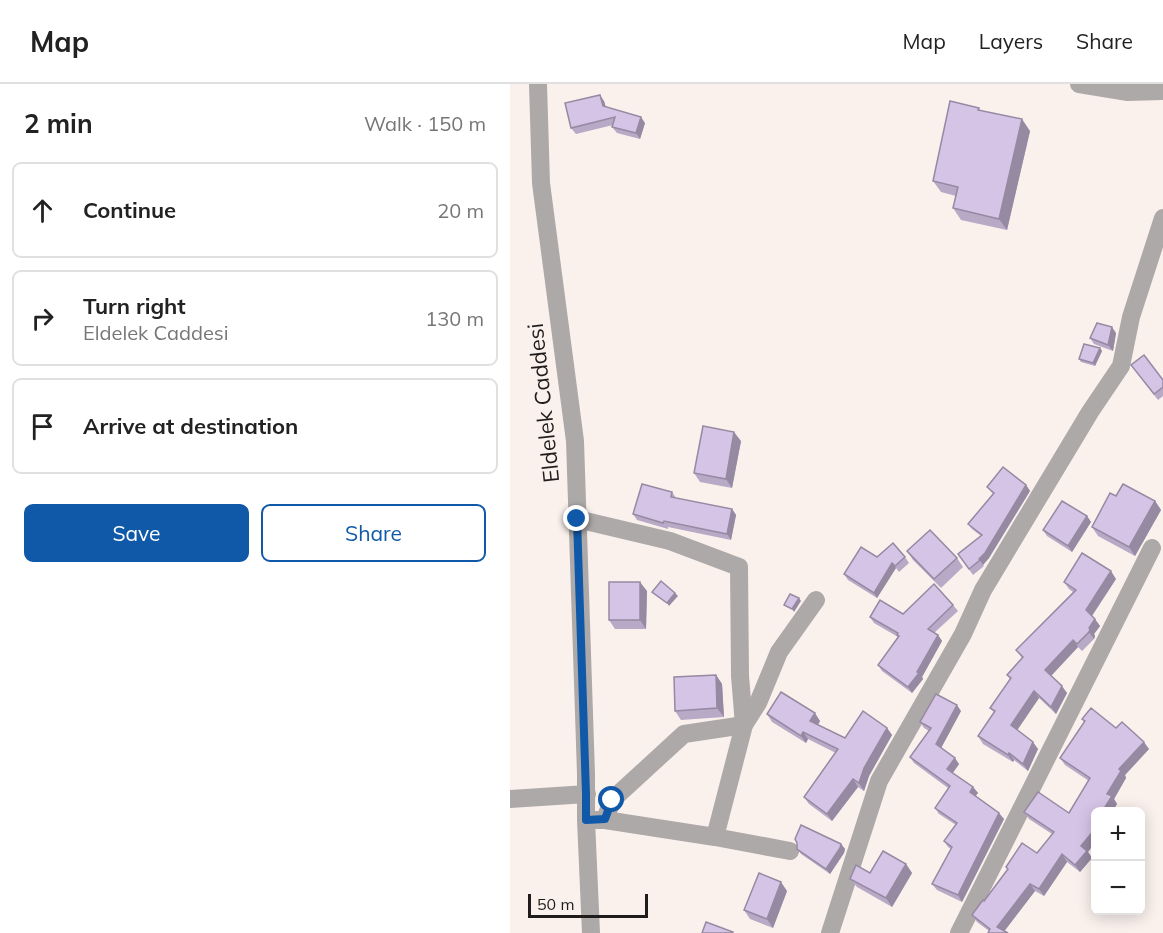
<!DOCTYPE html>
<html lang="en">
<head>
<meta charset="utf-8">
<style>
	:root { --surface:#fff; --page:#f6f6f6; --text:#222; --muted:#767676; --line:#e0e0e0; --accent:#0f59a8 }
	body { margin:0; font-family:Mulish,sans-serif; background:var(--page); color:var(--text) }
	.controls { position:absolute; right:18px; bottom:18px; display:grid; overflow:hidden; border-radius:9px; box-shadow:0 3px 15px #0003 }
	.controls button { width:54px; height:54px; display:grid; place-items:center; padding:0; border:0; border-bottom:2px solid var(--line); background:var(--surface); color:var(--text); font:30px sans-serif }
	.scale { position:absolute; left:18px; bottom:15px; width:120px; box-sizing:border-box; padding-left:6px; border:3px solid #1f1c1b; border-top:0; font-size:16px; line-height:21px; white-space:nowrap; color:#1f1c1b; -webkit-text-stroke:4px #faf1ed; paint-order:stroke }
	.stop { position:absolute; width:18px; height:18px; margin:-14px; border:4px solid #0f59a8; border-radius:50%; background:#fff }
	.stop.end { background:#0f59a8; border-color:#fff; box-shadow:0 2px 6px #0008 }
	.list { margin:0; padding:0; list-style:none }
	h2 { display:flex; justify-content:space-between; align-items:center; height:78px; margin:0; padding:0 24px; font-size:26px }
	h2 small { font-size:20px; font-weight:400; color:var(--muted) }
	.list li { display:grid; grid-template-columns:39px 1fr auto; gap:18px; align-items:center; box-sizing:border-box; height:96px; margin:0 12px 12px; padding:0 12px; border:2px solid var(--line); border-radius:9px }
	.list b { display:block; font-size:22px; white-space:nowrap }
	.list p { margin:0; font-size:20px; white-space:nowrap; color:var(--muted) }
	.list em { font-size:20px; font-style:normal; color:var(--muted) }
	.actions { display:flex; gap:12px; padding:18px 24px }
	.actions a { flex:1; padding:14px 0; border:2px solid var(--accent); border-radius:9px; text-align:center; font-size:21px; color:var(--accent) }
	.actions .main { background:var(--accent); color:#fff }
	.icon { flex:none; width:33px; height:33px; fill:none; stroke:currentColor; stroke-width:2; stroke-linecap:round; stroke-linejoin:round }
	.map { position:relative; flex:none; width:653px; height:849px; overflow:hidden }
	header { display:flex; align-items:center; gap:36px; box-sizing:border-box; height:84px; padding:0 30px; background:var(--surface); border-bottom:2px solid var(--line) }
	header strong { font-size:28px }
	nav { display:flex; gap:33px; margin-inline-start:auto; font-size:21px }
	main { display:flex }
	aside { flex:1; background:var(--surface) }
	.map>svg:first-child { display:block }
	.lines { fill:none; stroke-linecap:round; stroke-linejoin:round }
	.minor { stroke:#ada9a9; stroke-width:18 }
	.wall { fill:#b8a9c7 }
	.shaded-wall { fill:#9689a2 }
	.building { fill:#d6c4e7; stroke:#9689a2; stroke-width:1.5 }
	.route { stroke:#0f59a8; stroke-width:8 }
	.labels { text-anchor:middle; stroke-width:5; stroke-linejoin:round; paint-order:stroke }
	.street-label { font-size:22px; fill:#1f1c1b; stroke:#faf1ed }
</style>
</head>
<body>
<header>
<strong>Map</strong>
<nav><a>Map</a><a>Layers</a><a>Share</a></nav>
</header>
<main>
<aside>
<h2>2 min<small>Walk · 150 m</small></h2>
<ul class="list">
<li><svg class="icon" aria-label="ahead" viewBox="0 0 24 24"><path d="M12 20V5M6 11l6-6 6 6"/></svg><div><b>Continue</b></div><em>20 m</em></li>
<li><svg class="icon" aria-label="right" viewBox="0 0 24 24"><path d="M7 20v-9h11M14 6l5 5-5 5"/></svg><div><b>Turn right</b><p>Eldelek Caddesi</p></div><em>130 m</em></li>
<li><svg class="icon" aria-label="arrive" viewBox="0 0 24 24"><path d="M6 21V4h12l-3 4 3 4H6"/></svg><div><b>Arrive at destination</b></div></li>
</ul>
<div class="actions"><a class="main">Save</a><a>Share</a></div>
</aside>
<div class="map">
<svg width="653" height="849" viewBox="0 0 653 849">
	<rect width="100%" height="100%" fill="#faf1ed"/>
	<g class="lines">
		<g class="minor">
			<polyline points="28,0 31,99 65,357 76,690 76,736 81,849"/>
			<polyline points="569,0 618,8 653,7"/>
			<polyline points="67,435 160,457 229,483 230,592 234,641 174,650 102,716 95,736"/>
			<polyline points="0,715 77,710"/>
			<polyline points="84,736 95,736 205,753 234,641 248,619 269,568 306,516"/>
			<polyline points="205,753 280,767"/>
			<polyline points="320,849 369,697 453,550 473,506 580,328 611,282 621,233 653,134"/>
			<polyline points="449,849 642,464"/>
		</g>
	</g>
	<g class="wall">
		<polygon points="94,17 96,23 135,39 130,55 107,49 102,43 103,41 66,50 61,44"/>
		<polygon points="469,24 470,26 520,47 497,146 451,136 443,124 446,112 431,108 423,97"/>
		<polygon points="606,249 603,267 584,260 580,254"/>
		<polygon points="590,264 592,267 585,282 571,278 569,275"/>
		<polygon points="621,281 653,296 653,312 648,316"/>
		<polygon points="231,357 222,404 190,398 184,389"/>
		<polygon points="516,401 520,407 479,474 473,481 474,482 463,491 448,470 471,452 462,445 458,440 483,410 477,403"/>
		<polygon points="162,408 166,414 222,425 226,431 221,456 158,443 158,445 127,436 123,430"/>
		<polygon points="645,417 651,426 625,472 588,452 582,443"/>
		<polygon points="577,432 581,438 562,468 537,452 533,446"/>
		<polygon points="397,467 447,474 453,483 431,504 403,476"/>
		<polygon points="367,473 395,473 399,479 389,488 386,484 367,514 338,496 334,490"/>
		<polygon points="606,495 582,532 590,542 584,550 585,552 584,555 572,567 568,563 541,592 557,609 546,630 529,614 507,646 528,665 518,687 504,676 503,678 473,660 468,652 484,628 480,624 500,595 497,591 512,574 506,566 563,508 559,505 554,498"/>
		<polygon points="137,507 136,545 105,545 99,536"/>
		<polygon points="443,521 448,527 424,549 428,551 432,557 412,593 413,595 402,609 372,587 368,581 388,553 364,539 360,533 393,530"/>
		<polygon points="206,591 212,600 214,633 171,636 165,627"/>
		<polygon points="451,627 431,664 449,680 443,689 463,703 468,709 465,712 494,735 452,818 427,806 422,800 441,765 438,763 434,757 446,741 429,730 425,724 438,704 404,679 400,673 419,647 414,644 410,638"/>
		<polygon points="257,630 310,637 308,641 335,654 377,644 382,651 359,692 354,707 348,703 322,737 299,720 294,713 326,669 298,655 296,659 262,638"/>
		<polygon points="572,635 606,644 639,665 615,691 616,694 604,715 607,720 602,728 585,728 578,768 582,774 570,788 557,778 534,812 525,807 494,847 479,847 467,838 462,831 498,786 496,783 527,769 542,750 519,735 514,728 559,729 579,697 555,681 550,674 574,638"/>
		<polygon points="287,759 331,760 335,765 334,769 320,790 291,770 287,765"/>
		<polygon points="396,780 402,789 382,823 347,803 340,795"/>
		<polygon points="277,807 263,844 240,835 234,826"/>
	</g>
	<g class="shaded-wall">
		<polygon points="90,11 94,17 97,28 93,22"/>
		<polygon points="131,33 135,39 130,55 126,49"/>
		<polygon points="512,35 520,47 497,146 489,135"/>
		<polygon points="602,243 606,249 603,267 598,261"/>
		<polygon points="590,264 592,267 585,282 583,279"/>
		<polygon points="224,348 231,357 222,404 216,395"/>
		<polygon points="516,401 520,407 479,474 473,481 469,475"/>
		<polygon points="645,417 651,426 625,472 619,463"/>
		<polygon points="222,425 226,431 221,456 217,450"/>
		<polygon points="577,432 581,438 562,468 558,462"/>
		<polygon points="382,479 386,484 367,514 364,509"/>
		<polygon points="601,487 606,495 581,533 576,526"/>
		<polygon points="130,498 137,507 136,545 130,536"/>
		<polygon points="165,509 168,512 159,522 157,519"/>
		<polygon points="289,514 291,517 284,528 282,525"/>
		<polygon points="585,535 590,542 584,550 585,552 584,555 579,548 579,544"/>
		<polygon points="428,551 432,557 412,593 413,595 402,609 398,603"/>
		<polygon points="563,556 568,563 540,593 535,586"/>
		<polygon points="206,591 212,600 214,633 207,624"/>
		<polygon points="552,602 557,609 546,630 541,623"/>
		<polygon points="524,607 529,614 506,648 501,641"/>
		<polygon points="447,621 451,627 430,666 426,660"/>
		<polygon points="305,629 310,637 306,644 300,637"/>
		<polygon points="377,644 382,651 359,692 354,707 349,699 354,684"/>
		<polygon points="293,648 298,655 296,659 291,652"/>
		<polygon points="523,658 528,665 518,687 513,680"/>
		<polygon points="634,658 639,665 615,691 616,694 604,715 607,720 602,728 592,728 597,710 609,685"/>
		<polygon points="499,669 504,676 503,678 498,671"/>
		<polygon points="445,674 449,680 441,691 437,685"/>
		<polygon points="343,695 348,703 322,737 317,730"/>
		<polygon points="463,703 468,709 464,714 460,708"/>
		<polygon points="489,729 494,735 452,818 448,811"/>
		<polygon points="585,745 585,759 578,768 582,774 570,788 565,781 571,762"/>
		<polygon points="331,760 335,765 334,769 320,790 316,785"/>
		<polygon points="552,770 557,778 534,812 529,805"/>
		<polygon points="396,780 402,789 382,823 376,814"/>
		<polygon points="271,798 277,807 263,844 257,835"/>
		<polygon points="520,800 525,807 493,849 487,843"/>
	</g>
	<g class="building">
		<polygon points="90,11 93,22 131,33 126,49 102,43 105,33 61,44 55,19"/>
		<polygon points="440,17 469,24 468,26 512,35 489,135 443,124 448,103 423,97"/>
		<polygon points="587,239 602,243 598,261 580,254"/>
		<polygon points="574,260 590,264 583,279 569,275"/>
		<polygon points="634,271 653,296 653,303 644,310 621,281"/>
		<polygon points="193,342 224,348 216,395 184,389"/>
		<polygon points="493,383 516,401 475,469 469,475 470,476 459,485 448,470 472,451 458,440 484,409 477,403"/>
		<polygon points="132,400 162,408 161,413 222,425 217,450 154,437 153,439 123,430"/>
		<polygon points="613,400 645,417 619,463 582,443 600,409 606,412"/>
		<polygon points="552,417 577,432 558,462 533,446"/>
		<polygon points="420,446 447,474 424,495 397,467"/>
		<polygon points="383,459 395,473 385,482 382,479 364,509 334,490 351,463 367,473"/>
		<polygon points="572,469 601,487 576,526 585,535 579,544 580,545 579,548 567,560 563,556 535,586 552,602 541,623 524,607 501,641 523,658 513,680 499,669 498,671 468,652 485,627 480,624 501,594 497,591 513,573 506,566 566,506 554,498"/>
		<polygon points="151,497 165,509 157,519 142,508"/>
		<rect x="99" y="498" width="31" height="38"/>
		<polygon points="424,500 443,521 418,545 428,551 407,588 409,589 398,603 368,581 389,552 387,551 388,549 360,533 370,516 393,530"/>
		<polygon points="280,510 289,514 282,525 274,521"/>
		<polygon points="206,591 207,624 165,627 164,593"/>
		<polygon points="271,608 305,629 300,637 335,654 353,627 377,644 354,684 349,699 343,695 317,730 294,713 328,665 293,648 291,652 257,630"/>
		<polygon points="426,610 447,621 426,660 445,674 437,685 463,703 460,708 489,729 448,811 422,800 442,763 434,757 447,739 425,724 440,702 400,673 421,644 410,638"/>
		<polygon points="581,624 606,644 612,638 634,658 609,685 611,687 597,710 602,712 592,728 585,728 585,745 571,762 577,767 565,781 552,770 529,805 520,800 487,843 498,849 478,849 480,845 462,831 464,828 473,816 474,817 498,785 496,783 512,759 527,769 544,748 514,728 528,708 559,729 580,694 550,674 575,637 572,635"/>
		<polygon points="291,741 331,760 330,764 316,785 287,765 287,759 285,755"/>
		<polygon points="373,767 396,780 376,814 340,795 346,781 360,789"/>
		<polygon points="249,789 271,798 257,835 234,826"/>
		<polygon points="196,838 223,848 222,849 192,849"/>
	</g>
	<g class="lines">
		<polyline class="route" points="67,435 76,710 76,736 95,735 102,716"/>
	</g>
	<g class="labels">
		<g class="street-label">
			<text transform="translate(33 319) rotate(-96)" y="8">Eldelek Caddesi</text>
		</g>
	</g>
</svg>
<div class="controls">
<button>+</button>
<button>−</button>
</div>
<div class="scale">50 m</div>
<div class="stop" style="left:102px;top:716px"></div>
<div class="stop end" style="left:67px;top:435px"></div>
</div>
</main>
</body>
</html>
